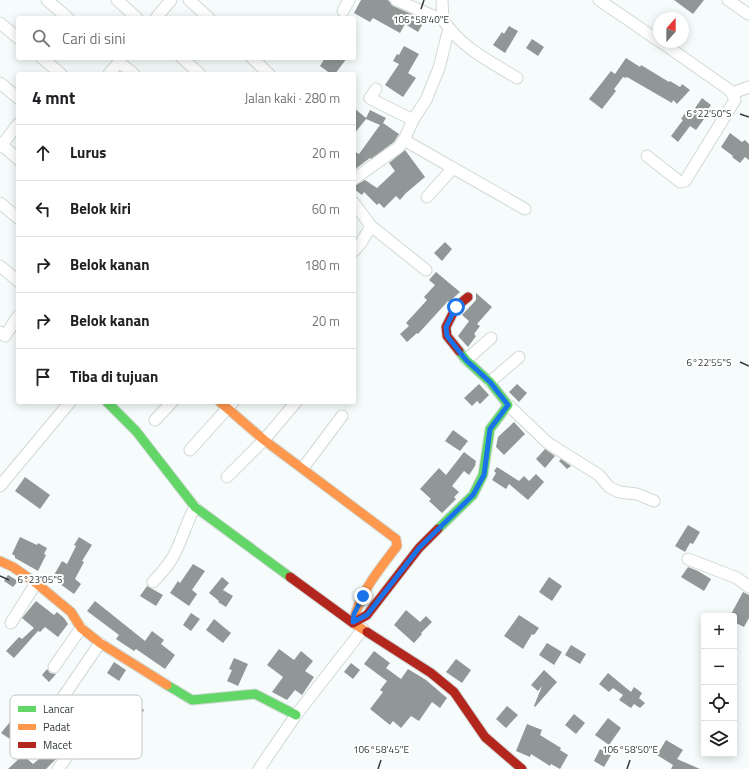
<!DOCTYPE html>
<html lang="id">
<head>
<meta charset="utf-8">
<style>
	:root { --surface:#fff; --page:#f2f2f2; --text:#202124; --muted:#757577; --line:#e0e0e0 }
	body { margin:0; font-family:"Titillium Web",sans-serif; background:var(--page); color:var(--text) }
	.controls { position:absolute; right:12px; bottom:12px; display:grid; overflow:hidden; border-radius:4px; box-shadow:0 2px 10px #0003 }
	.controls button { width:36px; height:36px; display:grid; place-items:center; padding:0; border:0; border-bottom:1px solid var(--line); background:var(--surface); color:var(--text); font:20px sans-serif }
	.compass { position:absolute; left:653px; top:12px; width:36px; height:36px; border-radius:50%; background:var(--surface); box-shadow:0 2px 10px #0003; rotate:21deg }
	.stop { position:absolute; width:12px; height:12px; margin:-9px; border:3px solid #1a73e8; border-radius:50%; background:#fff }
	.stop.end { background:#1a73e8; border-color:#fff; box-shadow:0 1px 4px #0008 }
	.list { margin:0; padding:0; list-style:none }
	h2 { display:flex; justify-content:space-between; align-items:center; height:52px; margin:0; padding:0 16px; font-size:17px }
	h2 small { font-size:13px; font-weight:400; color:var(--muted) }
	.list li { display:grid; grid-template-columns:26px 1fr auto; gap:12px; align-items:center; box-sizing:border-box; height:56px; padding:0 16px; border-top:1px solid var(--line) }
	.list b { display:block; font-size:15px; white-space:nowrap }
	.list em { font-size:13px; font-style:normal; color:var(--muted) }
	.icon { flex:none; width:22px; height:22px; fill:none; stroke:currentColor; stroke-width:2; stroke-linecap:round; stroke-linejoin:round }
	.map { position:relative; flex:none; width:749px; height:769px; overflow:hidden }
	.search { position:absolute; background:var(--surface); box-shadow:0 2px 10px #0003; left:16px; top:16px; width:340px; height:44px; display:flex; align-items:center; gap:10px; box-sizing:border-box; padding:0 14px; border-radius:4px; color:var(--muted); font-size:15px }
	.panel { position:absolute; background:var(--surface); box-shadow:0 2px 10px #0003; left:16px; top:72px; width:340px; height:332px; border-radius:4px }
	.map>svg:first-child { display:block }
	.building { fill:#909796 }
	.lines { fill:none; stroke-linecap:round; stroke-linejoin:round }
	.street-casing { stroke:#d1d9d7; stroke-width:13 }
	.fast-casing { stroke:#d1d9d7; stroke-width:11 }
	.slow-casing { stroke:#d1d9d7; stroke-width:11 }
	.jam-casing { stroke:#d1d9d7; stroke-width:11 }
	.street { stroke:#fefffe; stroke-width:11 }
	.fast { stroke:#63d668; stroke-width:9 }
	.slow { stroke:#ff974d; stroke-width:9 }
	.jam { stroke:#b3261e; stroke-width:9 }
	.route { stroke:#1a73e8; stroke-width:5 }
	.ticks { fill:none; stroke:#323c3a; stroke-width:1.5 }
	.key { fill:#fff; stroke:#c2c4c4; stroke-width:1 }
	.key-label { font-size:11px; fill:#323c3a }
	.ticks-label { font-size:10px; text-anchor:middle; fill:#323c3a; stroke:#fff; stroke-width:4; stroke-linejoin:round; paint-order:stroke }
</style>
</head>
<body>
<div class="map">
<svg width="749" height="769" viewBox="0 0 749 769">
	<rect width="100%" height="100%" fill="#f6fcfb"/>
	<g class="building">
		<polygon points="361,0 388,0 393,6 425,20 418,32 405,24 400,33 373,18 370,22 354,13"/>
		<polygon points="674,0 704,0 693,14"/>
		<polygon points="509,26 518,31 505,53 493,45 502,32 504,34"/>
		<polygon points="532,39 544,47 538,56 526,48"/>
		<polygon points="404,46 419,54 408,73 416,78 403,97 385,85 399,64 393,61 397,54 399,55"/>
		<polygon points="325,58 347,58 335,74 331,74 320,66"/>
		<polygon points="626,58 640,67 641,65 669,82 670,81 680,87 682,84 690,90 677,104 673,100 672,103 627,77 626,78 623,77 614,89 616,91 602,109 589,99 611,71 615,74"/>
		<polygon points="702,98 711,105 702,118 704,119 696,130 690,126 678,142 671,136 683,120 681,119 689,108 693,111"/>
		<polygon points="354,108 366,118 370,110 386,118 383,123 399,134 394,142 371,159 370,158 354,170 354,151 359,154 380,125 366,119 354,134"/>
		<polygon points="730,133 742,142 745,140 749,144 749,160 745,157 740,163 732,157 733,156 721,147"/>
		<polygon points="405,150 425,177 406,193 400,200 396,196 384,208 379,203 377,205 364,192 362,195 354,189 354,186 365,180 377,188 395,171 389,163"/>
		<polygon points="445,242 452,249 442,261 434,253"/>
		<polygon points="436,272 460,292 449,302 448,301 418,334 417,333 407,342 400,334 409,326 406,323 427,300 424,297 435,285 429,280"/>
		<polygon points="476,293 492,307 477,324 480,326 474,334 476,336 468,347 458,336 469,321 462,315 476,300"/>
		<polygon points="479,384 489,395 480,404 477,401 472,406 464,398"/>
		<polygon points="517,384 527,393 519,402 509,392"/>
		<polygon points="514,422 525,434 504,455 496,447 498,437"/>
		<polygon points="453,430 468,441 460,451 445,441"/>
		<polygon points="545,449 555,456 545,468 536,459"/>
		<polygon points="464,452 476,461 475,466 469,475 464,471 452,486 459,492 454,497 456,499 442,513 429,501 431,499 420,489 439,468 446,475"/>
		<polygon points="561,459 571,466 567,469 559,461"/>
		<polygon points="497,467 519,481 524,476 529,481 536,474 544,482 528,500 509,484 506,489 492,480 496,473 494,471"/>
		<polygon points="25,477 50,495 40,509 15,491"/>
		<polygon points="688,525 700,532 693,544 690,543 685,552 675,546"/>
		<polygon points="20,537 37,545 38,543 47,548 44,554 46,555 38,571 15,558 15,556 12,554"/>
		<polygon points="79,537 92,545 82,561 84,562 75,579 81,584 74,594 60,584 62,581 53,577 62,561 67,564 76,546 74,545"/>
		<polygon points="193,564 205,571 192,590 197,594 189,606 170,593 178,581 180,583"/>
		<polygon points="688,567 698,571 711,579 704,591 681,577"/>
		<polygon points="8,575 18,581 13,587 4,581"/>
		<polygon points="222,577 229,583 223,590 233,596 226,607 218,602 219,601 209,593"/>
		<polygon points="549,577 562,586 552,601 539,592"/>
		<polygon points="147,586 163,595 156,606 140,596"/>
		<polygon points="743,592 749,595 749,618 744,627 734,622 734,616 730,616"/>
		<polygon points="36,601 54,615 57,612 64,618 68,624 58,637 45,627 40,632 38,631 14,658 6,651 19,637 22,639 34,628 22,618"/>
		<polygon points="95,601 145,641 152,631 164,640 161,644 175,655 165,669 136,649 134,651 116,639 119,635 87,611"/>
		<polygon points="406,610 420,622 426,616 432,622 421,633 422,634 414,643 394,625"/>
		<polygon points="191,613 200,619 191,631 183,625"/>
		<polygon points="519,615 539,628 534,635 532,634 523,649 504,636"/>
		<polygon points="214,619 231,633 223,643 206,630"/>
		<polygon points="547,643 562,652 554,665 539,655"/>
		<polygon points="571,645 586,654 580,664 565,655"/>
		<polygon points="279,649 294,660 301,651 313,661 305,671 314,677 302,695 295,690 287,700 272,692 283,677 267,665"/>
		<polygon points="374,651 390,663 386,668 401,679 408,669 426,680 447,698 440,708 432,702 419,721 411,716 401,728 393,721 390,725 370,709 383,692 380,690 387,681 364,664"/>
		<polygon points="234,658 248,664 238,686 227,681 232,670 229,669"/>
		<polygon points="456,659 471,670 462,683 446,672"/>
		<polygon points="114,662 126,670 119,681 107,673"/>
		<polygon points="351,663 360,670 353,679 344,672"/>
		<polygon points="47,669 50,673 56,674 49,682 42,675"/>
		<polygon points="544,670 557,682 535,707 534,706 542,686 538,691 531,685"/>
		<polygon points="608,673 631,692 634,687 642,693 639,698 645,703 640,708 634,704 631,708 619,700 623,695 613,688 609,692 599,684"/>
		<polygon points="135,703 144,710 136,723 126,717"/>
		<polygon points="507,706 518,715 506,728 496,719"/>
		<polygon points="574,714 585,723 576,734 565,725"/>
		<polygon points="608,718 621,728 609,745 595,735"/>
		<polygon points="10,722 21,731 13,741 1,733"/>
		<polygon points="527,724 542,730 540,735 561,748 560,750 568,755 560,769 551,764 550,766 531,754 530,757 516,751"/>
		<polygon points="666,740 683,750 677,759 700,769 671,769 673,765 657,755"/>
		<polygon points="600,749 611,755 604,767 594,761"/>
		<polygon points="50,750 57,758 46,769 8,769 23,755 33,764"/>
	</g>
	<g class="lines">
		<g class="street-casing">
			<g id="street">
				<polyline points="47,0 68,18"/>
				<polyline points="117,0 137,18"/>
				<polyline points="189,0 209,18"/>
				<polyline points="396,0 443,20"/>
				<polyline points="599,0 659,41"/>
				<polyline points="728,0 748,14"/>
				<polyline points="343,11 349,0"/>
				<polyline points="156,18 171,0"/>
				<polyline points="0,23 18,38"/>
				<path d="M 449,28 C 466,50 493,63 517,78"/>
				<polyline points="42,58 61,74"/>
				<polyline points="182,58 200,74"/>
				<polyline points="252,58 269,74"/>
				<polyline points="109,74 119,62 134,74"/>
				<polyline points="0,83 18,98"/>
				<polyline points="376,89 370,98 371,99 413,120"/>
				<polyline points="732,93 749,87"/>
				<polyline points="404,140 525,209"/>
				<polyline points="0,143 2,145 18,124"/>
				<polyline points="0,147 2,145 18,159"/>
				<polyline points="647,156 680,182 685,181 735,100 732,93 728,89 661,42"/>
				<polyline points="354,179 399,147 404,140 413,120 426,100 439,68 449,28 443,20 442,0"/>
				<polyline points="427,197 453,168"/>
				<polyline points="0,203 18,218"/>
				<polyline points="354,203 371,226 361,243 354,251"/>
				<polyline points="371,226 426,270"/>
				<polyline points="0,266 18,281"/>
				<polyline points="0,332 5,336 18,316"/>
				<polyline points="466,360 491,338"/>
				<polyline points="490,382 519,357"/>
				<polyline points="508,405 548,443 599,475 609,487 619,492 637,494 654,501"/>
				<polyline points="155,420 172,402"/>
				<polyline points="190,450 233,402"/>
				<polyline points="303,468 342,416"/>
				<polyline points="227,477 264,440 296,402"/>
				<polyline points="0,486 70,402"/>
				<polyline points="688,559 737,578 749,587"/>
				<path d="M 153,582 C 162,572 171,563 176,551 C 183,537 187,521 195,507"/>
				<polyline points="11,623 36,583"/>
				<polyline points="54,667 81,628"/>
				<polyline points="61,700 100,643"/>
				<polyline points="58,769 71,751"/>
				<polyline points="259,769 296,715 363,629"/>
			</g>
		</g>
		<g class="fast-casing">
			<g id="fast">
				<polyline points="107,402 136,431 195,507 290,577"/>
				<polyline points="438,529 473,495 483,475 490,429 508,405 490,382 466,360 459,351"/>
				<polyline points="167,685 192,700 255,694 296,715"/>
			</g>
		</g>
		<g class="slow-casing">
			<g id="slow">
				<path d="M 220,402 L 264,440 L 396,539 L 397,546 C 379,570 359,593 353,623 L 367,632"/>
				<polyline points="0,561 13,567 36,583 71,612 81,628 100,643 167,685"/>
			</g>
		</g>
		<g class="jam-casing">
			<g id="jam">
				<polyline points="459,351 447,336 446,327 456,307 468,297"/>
				<polyline points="290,577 353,623 367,615 419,548 438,529"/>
				<polyline points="367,632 431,673 454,692 485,737 522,769"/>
			</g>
		</g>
		<use href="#street" class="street"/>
		<use href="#fast" class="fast"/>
		<use href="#slow" class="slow"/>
		<use href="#jam" class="jam"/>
	</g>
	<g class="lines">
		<polyline class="route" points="363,596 354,614 353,622 367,615 419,548 473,495 484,475 490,429 508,405 490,382 466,360 447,336 446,327 456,307"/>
	</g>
	<path class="ticks" d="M 421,9 L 424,0M 740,114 L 749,117M 740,362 L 749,366M 0,576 L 9,580M 378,769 L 381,760M 627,769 L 630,760"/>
	<rect x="10" y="695" width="132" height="64" rx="6" class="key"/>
	<rect x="18" y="706" width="18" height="6" fill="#63d668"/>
	<rect x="18" y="724" width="18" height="6" fill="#ff974d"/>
	<rect x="18" y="742" width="18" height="6" fill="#b3261e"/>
	<g class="key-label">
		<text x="43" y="713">Lancar</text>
		<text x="43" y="731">Padat</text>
		<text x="43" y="749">Macet</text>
	</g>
	<g class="ticks-label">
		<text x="421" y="23">106°58'40"E</text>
		<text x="709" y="117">6°22'50"S</text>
		<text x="709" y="366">6°22'55"S</text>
		<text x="40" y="583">6°23'05"S</text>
		<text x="381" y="753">106°58'45"E</text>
		<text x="630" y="753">106°58'50"E</text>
	</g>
</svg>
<div class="controls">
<button>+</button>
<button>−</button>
<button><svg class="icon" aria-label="locate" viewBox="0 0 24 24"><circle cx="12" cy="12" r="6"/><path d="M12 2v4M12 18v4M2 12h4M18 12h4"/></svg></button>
<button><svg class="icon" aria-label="layers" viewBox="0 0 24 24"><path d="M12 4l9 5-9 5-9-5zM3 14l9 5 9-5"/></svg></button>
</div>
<svg class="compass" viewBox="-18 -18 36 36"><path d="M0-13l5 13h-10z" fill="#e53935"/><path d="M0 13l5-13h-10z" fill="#757577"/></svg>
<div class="stop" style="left:456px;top:307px"></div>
<div class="stop end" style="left:363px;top:596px"></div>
<div class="search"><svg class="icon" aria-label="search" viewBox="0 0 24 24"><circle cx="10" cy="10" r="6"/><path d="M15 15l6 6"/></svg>Cari di sini</div>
<section class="panel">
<h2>4 mnt<small>Jalan kaki · 280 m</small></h2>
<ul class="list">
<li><svg class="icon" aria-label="ahead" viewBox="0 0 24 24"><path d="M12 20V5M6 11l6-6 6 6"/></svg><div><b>Lurus</b></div><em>20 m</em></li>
<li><svg class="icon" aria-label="left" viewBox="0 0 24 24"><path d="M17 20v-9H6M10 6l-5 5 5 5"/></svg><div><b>Belok kiri</b></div><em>60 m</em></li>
<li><svg class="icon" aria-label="right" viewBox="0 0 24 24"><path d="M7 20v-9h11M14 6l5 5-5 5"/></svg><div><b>Belok kanan</b></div><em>180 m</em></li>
<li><svg class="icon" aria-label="right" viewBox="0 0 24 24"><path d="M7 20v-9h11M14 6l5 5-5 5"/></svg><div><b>Belok kanan</b></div><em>20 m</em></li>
<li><svg class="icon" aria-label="arrive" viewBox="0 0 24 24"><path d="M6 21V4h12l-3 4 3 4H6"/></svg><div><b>Tiba di tujuan</b></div></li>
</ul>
</section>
</div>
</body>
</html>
